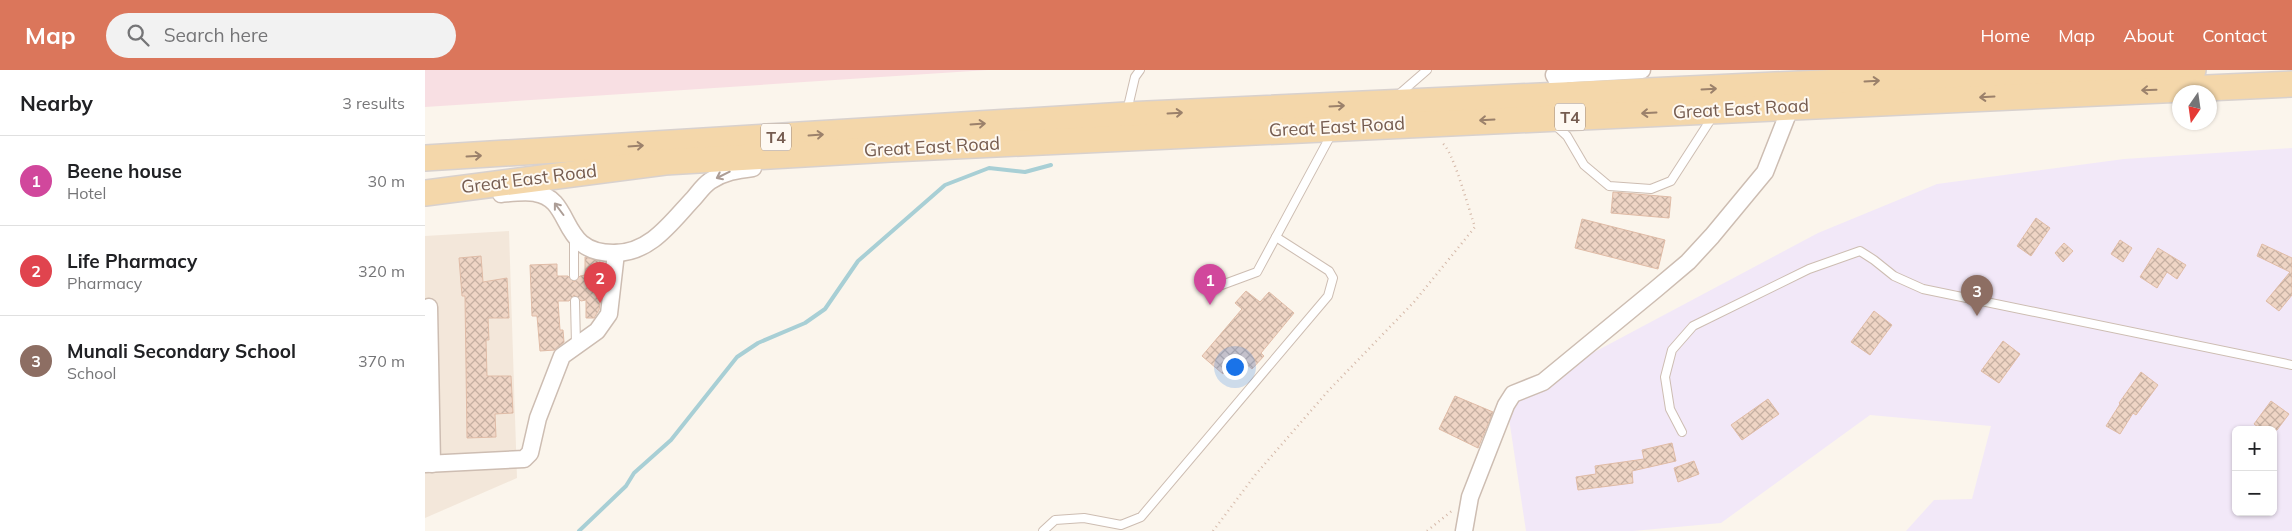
<!DOCTYPE html>
<html lang="en">
<head>
<meta charset="utf-8">
<style>
	:root { --surface:#fff; --page:#f2f2f2; --text:#202124; --muted:#757577; --line:#e0e0e0; --accent:#db765b }
	body { margin:0; font-family:Mulish,sans-serif; background:var(--page); color:var(--text) }
	.controls { position:absolute; right:15px; bottom:15px; display:grid; overflow:hidden; border-radius:8px; box-shadow:0 1px 4px #0004 }
	.controls button { width:45px; height:45px; display:grid; place-items:center; padding:0; border:0; border-bottom:1px solid var(--line); background:var(--surface); color:var(--text); font:25px sans-serif }
	.compass { position:absolute; left:1747px; top:15px; width:45px; height:45px; border-radius:50%; background:var(--surface); box-shadow:0 1px 4px #0004; rotate:193deg }
	.you { position:absolute; left:809px; top:296px; width:18px; height:18px; margin:-12px; border:4px solid #fff; border-radius:50%; background:#1a73e8; box-shadow:0 0 0 8px #1a73e833 }
	.badge { display:grid; place-items:center; width:32px; height:32px; border-radius:50%; background:var(--accent); color:#fff; font-size:16px; font-weight:700 }
	.pin { position:absolute; translate:-50% -41px; filter:drop-shadow(0 1px 2px #0008) }
	.pin::after { content:''; position:absolute; top:26px; width:18px; height:15px; background:inherit; clip-path:polygon(0 0,100% 0,50% 100%) }
	.list { margin:0; padding:0; list-style:none }
	h2 { display:flex; justify-content:space-between; align-items:center; height:65px; margin:0; padding:0 20px; font-size:21px }
	h2 small { font-size:16px; font-weight:400; color:var(--muted) }
	.list li { display:grid; grid-template-columns:32px 1fr auto; gap:15px; align-items:center; box-sizing:border-box; height:90px; padding:0 20px; border-top:1px solid var(--line) }
	.list b { display:block; font-size:19px; white-space:nowrap }
	.list p { margin:0; font-size:16px; white-space:nowrap; color:var(--muted) }
	.list em { font-size:16px; font-style:normal; color:var(--muted) }
	.icon { flex:none; width:28px; height:28px; fill:none; stroke:currentColor; stroke-width:2; stroke-linecap:round; stroke-linejoin:round }
	.map { position:relative; flex:none; width:1867px; height:461px; overflow:hidden }
	header { display:flex; align-items:center; gap:30px; box-sizing:border-box; height:70px; padding:0 25px; background:var(--accent); color:#fff }
	header strong { font-size:24px }
	nav { display:flex; gap:28px; margin-inline-start:auto; font-size:18px }
	.search { width:350px; height:45px; background:var(--page); display:flex; align-items:center; gap:12px; box-sizing:border-box; padding:0 18px; border-radius:28px; color:var(--muted); font-size:19px }
	main { display:flex }
	aside { flex:1; background:var(--surface) }
	.map>svg:first-child { display:block }
	.residential { fill:#f3e7da }
	.education { fill:#f2e8f8; fill-rule:evenodd }
	.medical { fill:#f8dfe3 }
	.lines { fill:none; stroke-linecap:round; stroke-linejoin:round }
	.stream { stroke:#a8cfd5; stroke-width:4 }
	.building { fill:url(#building-cross-hatch); stroke:#e0bca7 }
	.service-casing { stroke:#cdbdb2; stroke-width:10 }
	.minor-casing { stroke:#cdbdb2; stroke-width:19 }
	.primary-casing { stroke:#d8d1ce; stroke-width:28 }
	.path { stroke:#d4b8a8; stroke-width:2.5; stroke-dasharray:1 4; stroke-linecap:butt }
	.service { stroke:#fff; stroke-width:8 }
	.minor { stroke:#fff; stroke-width:16 }
	.primary { stroke:#f4d7aa; stroke-width:25 }
	.oneway { stroke:#9b816b }
	.oneway2 { stroke:#ac9d96 }
	.labels { text-anchor:middle; stroke-width:4; stroke-linejoin:round; paint-order:stroke }
	.shield { fill:#fef9f2; stroke:#9e8b81; stroke-width:1 }
	.shield-label { font-size:16px; font-weight:bold; fill:#755c50 }
	.street-label { font-size:18px; fill:#755c50; stroke:#fef9f2 }
</style>
</head>
<body>
<header>
<strong>Map</strong>
<div class="search"><svg class="icon" aria-label="search" viewBox="0 0 24 24"><circle cx="10" cy="10" r="6"/><path d="M15 15l6 6"/></svg>Search here</div>
<nav><a>Home</a><a>Map</a><a>About</a><a>Contact</a></nav>
</header>
<main>
<aside>
<h2>Nearby<small>3 results</small></h2>
<ul class="list">
<li><span class="badge" style="background:#d1479c">1</span><div><b>Beene house</b><p>Hotel</p></div><em>30 m</em></li>
<li><span class="badge" style="background:#e0444e">2</span><div><b>Life Pharmacy</b><p>Pharmacy</p></div><em>320 m</em></li>
<li><span class="badge" style="background:#8d6e63">3</span><div><b>Munali Secondary School</b><p>School</p></div><em>370 m</em></li>
</ul>
</aside>
<div class="map">
<svg width="1867" height="461" viewBox="0 0 1867 461">
	<defs>
		<pattern id="building-cross-hatch" width="8" height="8" patternUnits="userSpaceOnUse" patternTransform="scale(1.25)"><rect width="8" height="8" fill="#efd5c5"/><path d="M0 0l8 8M0 8l8-8" fill="none" stroke="#c6b0a2"/></pattern>
	</defs>
	<rect width="100%" height="100%" fill="#fbf5ec"/>
	<polygon class="residential" points="84,161 92,408 0,448 0,166"/>
	<path class="education" d="M 1867,78 L 1867,461 L 1481,461 L 1509,430 L 1547,429 L 1566,356 L 1445,345 L 1296,453 L 1208,461 L 1101,461 L 1081,329 L 1393,163 L 1512,114 L 1699,89 ZM 1811,360 L 1848,360 L 1848,442 L 1811,442 Z"/>
	<polygon class="medical" points="0,0 563,0 0,37"/>
	<g class="lines">
		<polyline class="stream" points="154,461 201,416 209,403 246,370 312,287 333,273 380,253 400,239 433,191 520,115 564,98 600,102 626,95"/>
	</g>
	<g class="building">
		<polygon points="1188,122 1246,127 1244,148 1186,143"/>
		<polygon points="1611,148 1625,158 1606,186 1592,176"/>
		<polygon points="1157,149 1240,170 1233,199 1150,178"/>
		<polygon points="1695,170 1707,178 1698,192 1686,184"/>
		<polygon points="1639,173 1648,181 1638,192 1630,183"/>
		<polygon points="1837,174 1867,188 1867,225 1854,241 1841,231 1865,202 1832,186"/>
		<polygon points="1733,178 1761,195 1752,209 1742,202 1732,218 1715,207"/>
		<polygon points="56,186 58,212 82,208 84,248 63,248 64,270 61,270 62,306 86,306 88,343 70,344 71,367 42,368 40,226 37,226 34,188"/>
		<polygon points="160,187 175,191 177,221 174,240 169,248 161,248 161,230 156,231 149,225 144,231 133,231 135,260 138,260 139,272 130,280 115,281 112,246 107,246 105,195 132,194 132,206 143,206 149,212 155,206 160,205"/>
		<polygon points="821,221 835,232 844,222 869,243 836,283 839,286 827,299 813,287 798,304 777,286 817,239 810,233"/>
		<polygon points="1449,241 1467,255 1445,285 1426,272"/>
		<polygon points="1578,271 1595,284 1574,313 1556,301"/>
		<polygon points="1716,302 1733,315 1711,345 1708,343 1695,364 1681,356 1695,334 1694,333"/>
		<polygon points="1030,326 1068,342 1053,378 1014,359"/>
		<polygon points="1343,329 1354,344 1317,370 1306,355"/>
		<polygon points="1846,331 1864,344 1852,360 1837,360 1829,354"/>
		<polygon points="1247,373 1251,391 1207,401 1208,413 1153,420 1151,407 1171,404 1170,396 1219,389 1217,380"/>
		<polygon points="1269,391 1274,404 1253,412 1249,398"/>
	</g>
	<g class="lines">
		<g class="service-casing">
			<g id="service">
				<polyline points="972,26 1002,0"/>
				<polyline points="702,41 710,7 715,0"/>
				<polyline points="1128,53 1142,66 1159,95 1184,116 1226,119 1246,111 1288,46"/>
				<polyline points="149,206 149,168"/>
				<polyline points="794,216 832,202 907,63"/>
				<polyline points="150,231 151,275"/>
				<polyline points="1257,362 1245,339 1240,307 1247,280 1268,256 1384,199 1435,181 1449,190 1469,206 1498,219 1867,295"/>
				<polyline points="618,461 630,450 659,448 696,455 716,447 903,226 908,208 904,201 851,167"/>
			</g>
		</g>
		<g class="minor-casing">
			<g id="minor">
				<polyline points="1140,25 1129,5 1217,0"/>
				<path d="M 76,124 C 87,123 100,121 110,123 C 150,129 132,184 190,183 C 226,183 247,151 269,128 C 274,122 279,115 285,111 C 299,102 312,100 328,98"/>
				<polyline points="4,237 7,394"/>
				<polyline points="0,394 99,389 105,383 113,348 137,286 172,261 184,244 191,183"/>
				<polyline points="1039,461 1045,427 1081,335 1088,324 1118,312 1231,219 1263,192 1287,166 1340,102 1366,36"/>
			</g>
		</g>
		<g class="primary-casing">
			<g id="primary">
				<polyline points="0,88 701,45 1612,3 1768,0"/>
				<polyline points="0,123 240,92 466,79 1867,14"/>
			</g>
		</g>
		<g class="path">
			<path d="M 788,461 L 831,404 L 904,320 L 989,232 L 1050,157 C 1044,141 1028,79 1017,73"/>
			<polyline points="1002,461 1028,440"/>
		</g>
		<use href="#service" class="service"/>
		<use href="#minor" class="minor"/>
		<use href="#primary" class="primary"/>
	</g>
	<defs><path id="oneway-shaft" d="M-6 0H5M1.5-3L5.5 0L1.5 3" fill="none" stroke-width="1.6" stroke-linecap="round" stroke-linejoin="round" transform="scale(1.25)"/></defs>
	<g class="oneway">
		<use href="#oneway-shaft" transform="translate(1447 11) rotate(-3)"/>
		<use href="#oneway-shaft" transform="translate(1284 19) rotate(-3)"/>
		<use href="#oneway-shaft" transform="translate(1724 20) rotate(178)"/>
		<use href="#oneway-shaft" transform="translate(1562 27) rotate(177)"/>
		<use href="#oneway-shaft" transform="translate(912 36) rotate(-3)"/>
		<use href="#oneway-shaft" transform="translate(750 43) rotate(-3)"/>
		<use href="#oneway-shaft" transform="translate(1224 43) rotate(177)"/>
		<use href="#oneway-shaft" transform="translate(1062 50) rotate(177)"/>
		<use href="#oneway-shaft" transform="translate(553 54) rotate(-4)"/>
		<use href="#oneway-shaft" transform="translate(391 65) rotate(-4)"/>
		<use href="#oneway-shaft" transform="translate(211 76) rotate(-4)"/>
		<use href="#oneway-shaft" transform="translate(49 86) rotate(-3)"/>
	</g>
	<g class="oneway2">
		<use href="#oneway-shaft" transform="translate(298 105) rotate(154)"/>
		<use href="#oneway-shaft" transform="translate(134 139) rotate(-127)"/>
	</g>
	<g class="labels">
		<g class="shield">
			<rect x="1130" y="33.5" width="30" height="27" rx="4"/>
			<rect x="336" y="53.5" width="30" height="27" rx="4"/>
		</g>
		<g class="shield-label">
			<text x="1145" y="53">T4</text>
			<text x="351" y="73">T4</text>
		</g>
		<g class="street-label">
			<text transform="translate(1316 39) rotate(-3)" y="6">Great East Road</text>
			<text transform="translate(912 57) rotate(-3)" y="6">Great East Road</text>
			<text transform="translate(507 77) rotate(-3)" y="6">Great East Road</text>
			<text transform="translate(104 109) rotate(-7)" y="6">Great East Road</text>
		</g>
	</g>
</svg>
<div class="controls">
<button>+</button>
<button>−</button>
</div>
<svg class="compass" viewBox="-18 -18 36 36"><path d="M0-13l5 13h-10z" fill="#e53935"/><path d="M0 13l5-13h-10z" fill="#757577"/></svg>
<div class="you"></div>
<div class="pin badge" style="left:785px;top:235px;background:#d1479c">1</div>
<div class="pin badge" style="left:175px;top:233px;background:#e0444e">2</div>
<div class="pin badge" style="left:1552px;top:246px;background:#8d6e63">3</div>
</div>
</main>
</body>
</html>
